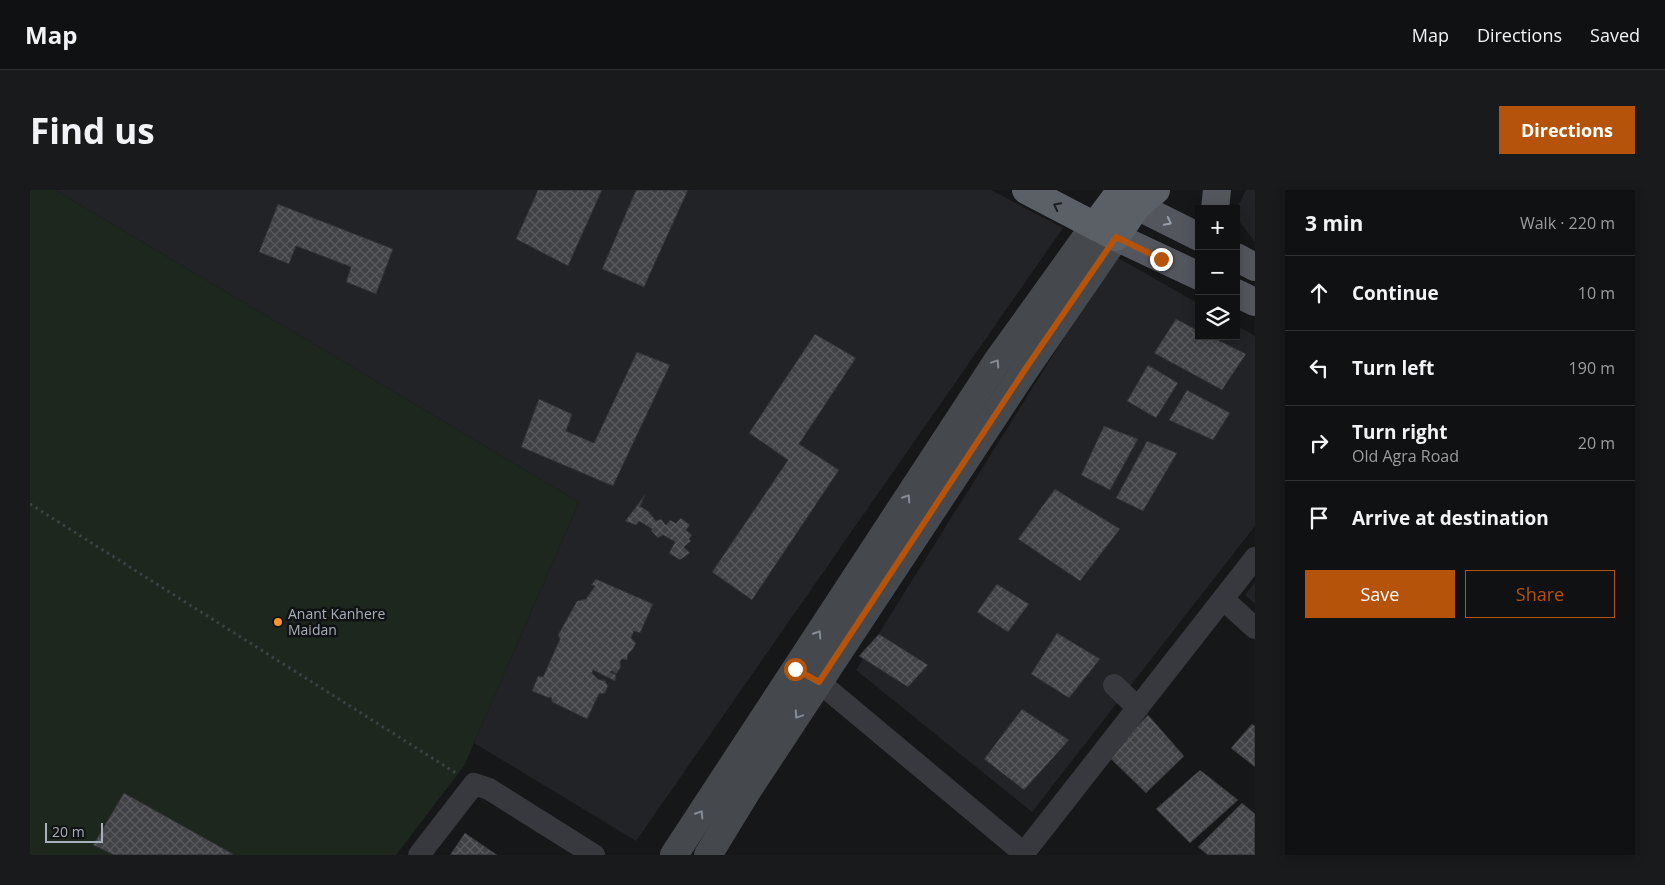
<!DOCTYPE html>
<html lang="en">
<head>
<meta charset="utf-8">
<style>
	:root { --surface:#101113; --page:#191a1c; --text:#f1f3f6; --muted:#9c9da0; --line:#303133; --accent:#b45309 }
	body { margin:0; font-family:"Open Sans",sans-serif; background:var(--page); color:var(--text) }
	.controls { position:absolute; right:15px; top:15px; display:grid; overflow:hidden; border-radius:0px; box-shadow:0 2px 12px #0003 }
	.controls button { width:45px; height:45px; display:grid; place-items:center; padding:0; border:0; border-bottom:1px solid var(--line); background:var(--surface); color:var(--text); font:25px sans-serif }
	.scale { position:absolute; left:15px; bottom:12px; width:58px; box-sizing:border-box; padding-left:5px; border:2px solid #a8b0ba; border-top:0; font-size:14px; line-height:18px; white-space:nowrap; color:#a8b0ba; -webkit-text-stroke:4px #111214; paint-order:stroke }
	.stop { position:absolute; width:15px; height:15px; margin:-11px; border:4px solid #b45309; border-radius:50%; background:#fff }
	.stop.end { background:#b45309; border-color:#fff; box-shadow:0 1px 5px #0008 }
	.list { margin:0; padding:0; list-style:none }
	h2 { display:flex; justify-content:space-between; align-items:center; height:65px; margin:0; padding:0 20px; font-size:21px }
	h2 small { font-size:16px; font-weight:400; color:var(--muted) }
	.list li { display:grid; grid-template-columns:32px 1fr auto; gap:15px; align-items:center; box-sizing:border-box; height:75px; padding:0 20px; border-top:1px solid var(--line) }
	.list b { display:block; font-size:19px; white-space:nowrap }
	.list p { margin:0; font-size:16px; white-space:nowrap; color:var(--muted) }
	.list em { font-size:16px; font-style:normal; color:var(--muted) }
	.actions { display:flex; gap:10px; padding:15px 20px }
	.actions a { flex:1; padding:11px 0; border:1px solid var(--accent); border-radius:0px; text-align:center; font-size:18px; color:var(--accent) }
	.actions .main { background:var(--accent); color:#fff }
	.icon { flex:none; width:28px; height:28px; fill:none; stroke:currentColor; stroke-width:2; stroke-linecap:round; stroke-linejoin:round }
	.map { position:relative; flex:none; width:1225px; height:665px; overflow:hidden; border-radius:0px }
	header { display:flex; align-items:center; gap:30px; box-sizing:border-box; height:70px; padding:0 25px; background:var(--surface); border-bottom:1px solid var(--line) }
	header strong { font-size:24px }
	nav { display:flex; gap:28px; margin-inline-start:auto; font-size:18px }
	.intro { display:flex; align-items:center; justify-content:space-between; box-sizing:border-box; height:120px; padding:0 30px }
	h1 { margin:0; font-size:35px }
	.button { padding:12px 22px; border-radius:0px; background:var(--accent); color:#fff; font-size:18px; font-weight:700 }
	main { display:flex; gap:30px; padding:0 30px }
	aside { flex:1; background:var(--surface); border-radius:0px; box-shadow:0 2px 12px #0003 }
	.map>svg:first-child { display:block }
	.built { fill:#222326 }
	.pitch { fill:#1e271e }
	.building { fill:url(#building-cross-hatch); stroke:#303135 }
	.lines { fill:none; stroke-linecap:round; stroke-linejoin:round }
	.path { stroke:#3d4145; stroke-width:3; stroke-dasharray:2.5 4; stroke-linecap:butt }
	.minor { stroke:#37393e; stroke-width:22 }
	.secondary { stroke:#45494e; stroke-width:28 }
	.primary { stroke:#53575d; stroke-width:28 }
	.trunk { stroke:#5b6066; stroke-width:28 }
	.oneway { stroke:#1c1e20 }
	.oneway2 { stroke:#979ea7 }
	.oneway3 { stroke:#858c94 }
	.route { stroke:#b45309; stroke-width:6 }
	.poi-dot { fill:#ff9528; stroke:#111214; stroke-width:2 }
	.labels { text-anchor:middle; stroke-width:5; stroke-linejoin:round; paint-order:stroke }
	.poi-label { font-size:14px; fill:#a8b0ba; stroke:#111214; text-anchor:start }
</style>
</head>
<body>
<header>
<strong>Map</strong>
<nav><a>Map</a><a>Directions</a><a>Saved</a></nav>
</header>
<div class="intro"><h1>Find us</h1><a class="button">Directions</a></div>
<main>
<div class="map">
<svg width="1225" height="665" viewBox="0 0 1225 665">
	<defs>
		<pattern id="building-cross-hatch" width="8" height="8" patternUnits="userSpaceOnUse" patternTransform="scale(1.25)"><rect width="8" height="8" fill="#404246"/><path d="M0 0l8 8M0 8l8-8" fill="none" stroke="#595b5f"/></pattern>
	</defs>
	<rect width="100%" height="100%" fill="#161719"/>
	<g class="built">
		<polygon points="25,0 961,0 1033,38 606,651 444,553 549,312"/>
		<polygon points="1216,0 1225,0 1225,52 1206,27 1206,20"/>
		<polygon points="1085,66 1169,114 1169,146 1206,146 1206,135 1225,146 1225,336 1002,622 826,480"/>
		<polygon points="1225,392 1225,414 1215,405"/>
	</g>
	<polygon class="pitch" points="0,0 25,0 549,312 434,576 366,665 0,665"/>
	<g class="building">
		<polygon points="508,0 572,0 538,76 486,49"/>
		<polygon points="606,0 658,0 614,97 572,79"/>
		<polygon points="248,14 363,59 346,104 316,92 321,77 266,56 259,74 229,62"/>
		<polygon points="1146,129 1169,141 1169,146 1180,146 1216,164 1192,200 1124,163"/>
		<polygon points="785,144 826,168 769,254 809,280 722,410 682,382 758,270 719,243"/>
		<polygon points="607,162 640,175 583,296 491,257 509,209 542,224 536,241 564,253"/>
		<polygon points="1118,175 1148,193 1126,228 1097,211"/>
		<polygon points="1157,200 1200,223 1183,250 1139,230"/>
		<polygon points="1074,236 1108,249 1080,300 1051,285"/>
		<polygon points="1117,251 1147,263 1113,321 1086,308"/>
		<polygon points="1025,299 1090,339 1050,391 988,349"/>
		<polygon points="615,305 610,316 618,321 626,331 631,329 636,335 640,330 646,333 651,328 660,335 656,340 662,345 659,349 661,351 654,357 660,363 650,370 639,363 645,352 633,345 628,348 621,341 622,339 609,331 606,335 595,331"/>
		<polygon points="566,389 623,414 610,443 604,441 601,448 606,453 603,459 598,464 597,470 592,469 590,471 591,477 586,484 582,481 580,482 586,485 585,491 563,480 562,483 568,489 575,491 578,496 575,503 569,504 557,529 522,512 521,507 519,508 502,501 508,486 513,487 530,449 528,445 547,411 556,409 565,396 561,395"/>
		<polygon points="967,394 999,414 978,442 947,422"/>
		<polygon points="1027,443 1070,469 1039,508 1001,484"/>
		<polygon points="849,444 898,475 878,497 829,466"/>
		<polygon points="992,519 1039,550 994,600 954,569"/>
		<polygon points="1118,525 1154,566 1116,603 1078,566"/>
		<polygon points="1222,534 1225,536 1225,577 1201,558"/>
		<polygon points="1170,580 1208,610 1160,653 1126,619"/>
		<polygon points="94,603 203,664 202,665 84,665 63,655"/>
		<polygon points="1212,613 1225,624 1225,665 1178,665 1168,657"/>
		<polygon points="435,643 467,665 420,665"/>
	</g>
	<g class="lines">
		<polyline class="path" points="0,314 426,583"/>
		<g class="minor">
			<polyline points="1193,409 1225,438"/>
			<polyline points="775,485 789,492 996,665"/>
			<polyline points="1084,495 1108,518"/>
			<polyline points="994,663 1225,368"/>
			<polyline points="389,665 444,594 459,599 564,665"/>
		</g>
		<g class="secondary">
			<polyline points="644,665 968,170 1065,35"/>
			<polyline points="678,665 719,598 996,178 1086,47"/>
		</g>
		<g class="primary">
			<polyline points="1107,16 1169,47"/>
			<polyline points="1185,19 1187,0"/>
			<polyline points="1086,47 1169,86"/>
			<polyline points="1206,67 1225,77"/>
			<polyline points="1206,103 1225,112"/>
		</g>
		<g class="trunk">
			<polyline points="996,0 1086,47 1107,16 1126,0"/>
			<polyline points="1065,35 1091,0"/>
		</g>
	</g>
	<defs><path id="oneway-chevron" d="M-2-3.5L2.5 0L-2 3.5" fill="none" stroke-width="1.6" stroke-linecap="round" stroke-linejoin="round" transform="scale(1.25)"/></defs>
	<use class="oneway" href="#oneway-chevron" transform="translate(1027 16) rotate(-153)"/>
	<use class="oneway2" href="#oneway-chevron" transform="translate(1138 32) rotate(27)"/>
	<g class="oneway3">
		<use href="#oneway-chevron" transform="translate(966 173) rotate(-56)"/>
		<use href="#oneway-chevron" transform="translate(877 308) rotate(-57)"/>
		<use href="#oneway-chevron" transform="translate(788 444) rotate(-57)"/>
		<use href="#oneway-chevron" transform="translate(768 525) rotate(124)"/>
		<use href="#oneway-chevron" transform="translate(670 624) rotate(-57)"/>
	</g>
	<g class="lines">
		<polyline class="route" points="765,479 789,492 996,178 1086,47 1131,69"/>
	</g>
	<circle class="poi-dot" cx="248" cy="432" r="5"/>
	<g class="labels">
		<g class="poi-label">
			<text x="258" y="429">Anant Kanhere<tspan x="258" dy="16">Maidan</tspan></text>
		</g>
	</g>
</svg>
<div class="controls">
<button>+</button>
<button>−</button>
<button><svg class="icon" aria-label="layers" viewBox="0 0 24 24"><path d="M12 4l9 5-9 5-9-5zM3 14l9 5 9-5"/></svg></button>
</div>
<div class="scale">20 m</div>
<div class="stop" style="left:765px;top:479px"></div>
<div class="stop end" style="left:1131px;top:69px"></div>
</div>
<aside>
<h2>3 min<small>Walk · 220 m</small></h2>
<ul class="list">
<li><svg class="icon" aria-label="ahead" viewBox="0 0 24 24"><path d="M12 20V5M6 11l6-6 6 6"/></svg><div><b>Continue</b></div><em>10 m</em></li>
<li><svg class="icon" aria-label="left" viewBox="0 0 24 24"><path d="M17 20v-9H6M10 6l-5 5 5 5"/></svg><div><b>Turn left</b></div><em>190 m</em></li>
<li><svg class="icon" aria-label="right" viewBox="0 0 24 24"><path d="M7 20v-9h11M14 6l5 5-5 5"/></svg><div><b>Turn right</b><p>Old Agra Road</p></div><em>20 m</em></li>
<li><svg class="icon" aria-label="arrive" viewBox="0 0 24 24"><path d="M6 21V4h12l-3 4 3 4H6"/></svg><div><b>Arrive at destination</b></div></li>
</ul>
<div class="actions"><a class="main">Save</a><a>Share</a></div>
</aside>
</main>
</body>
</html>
